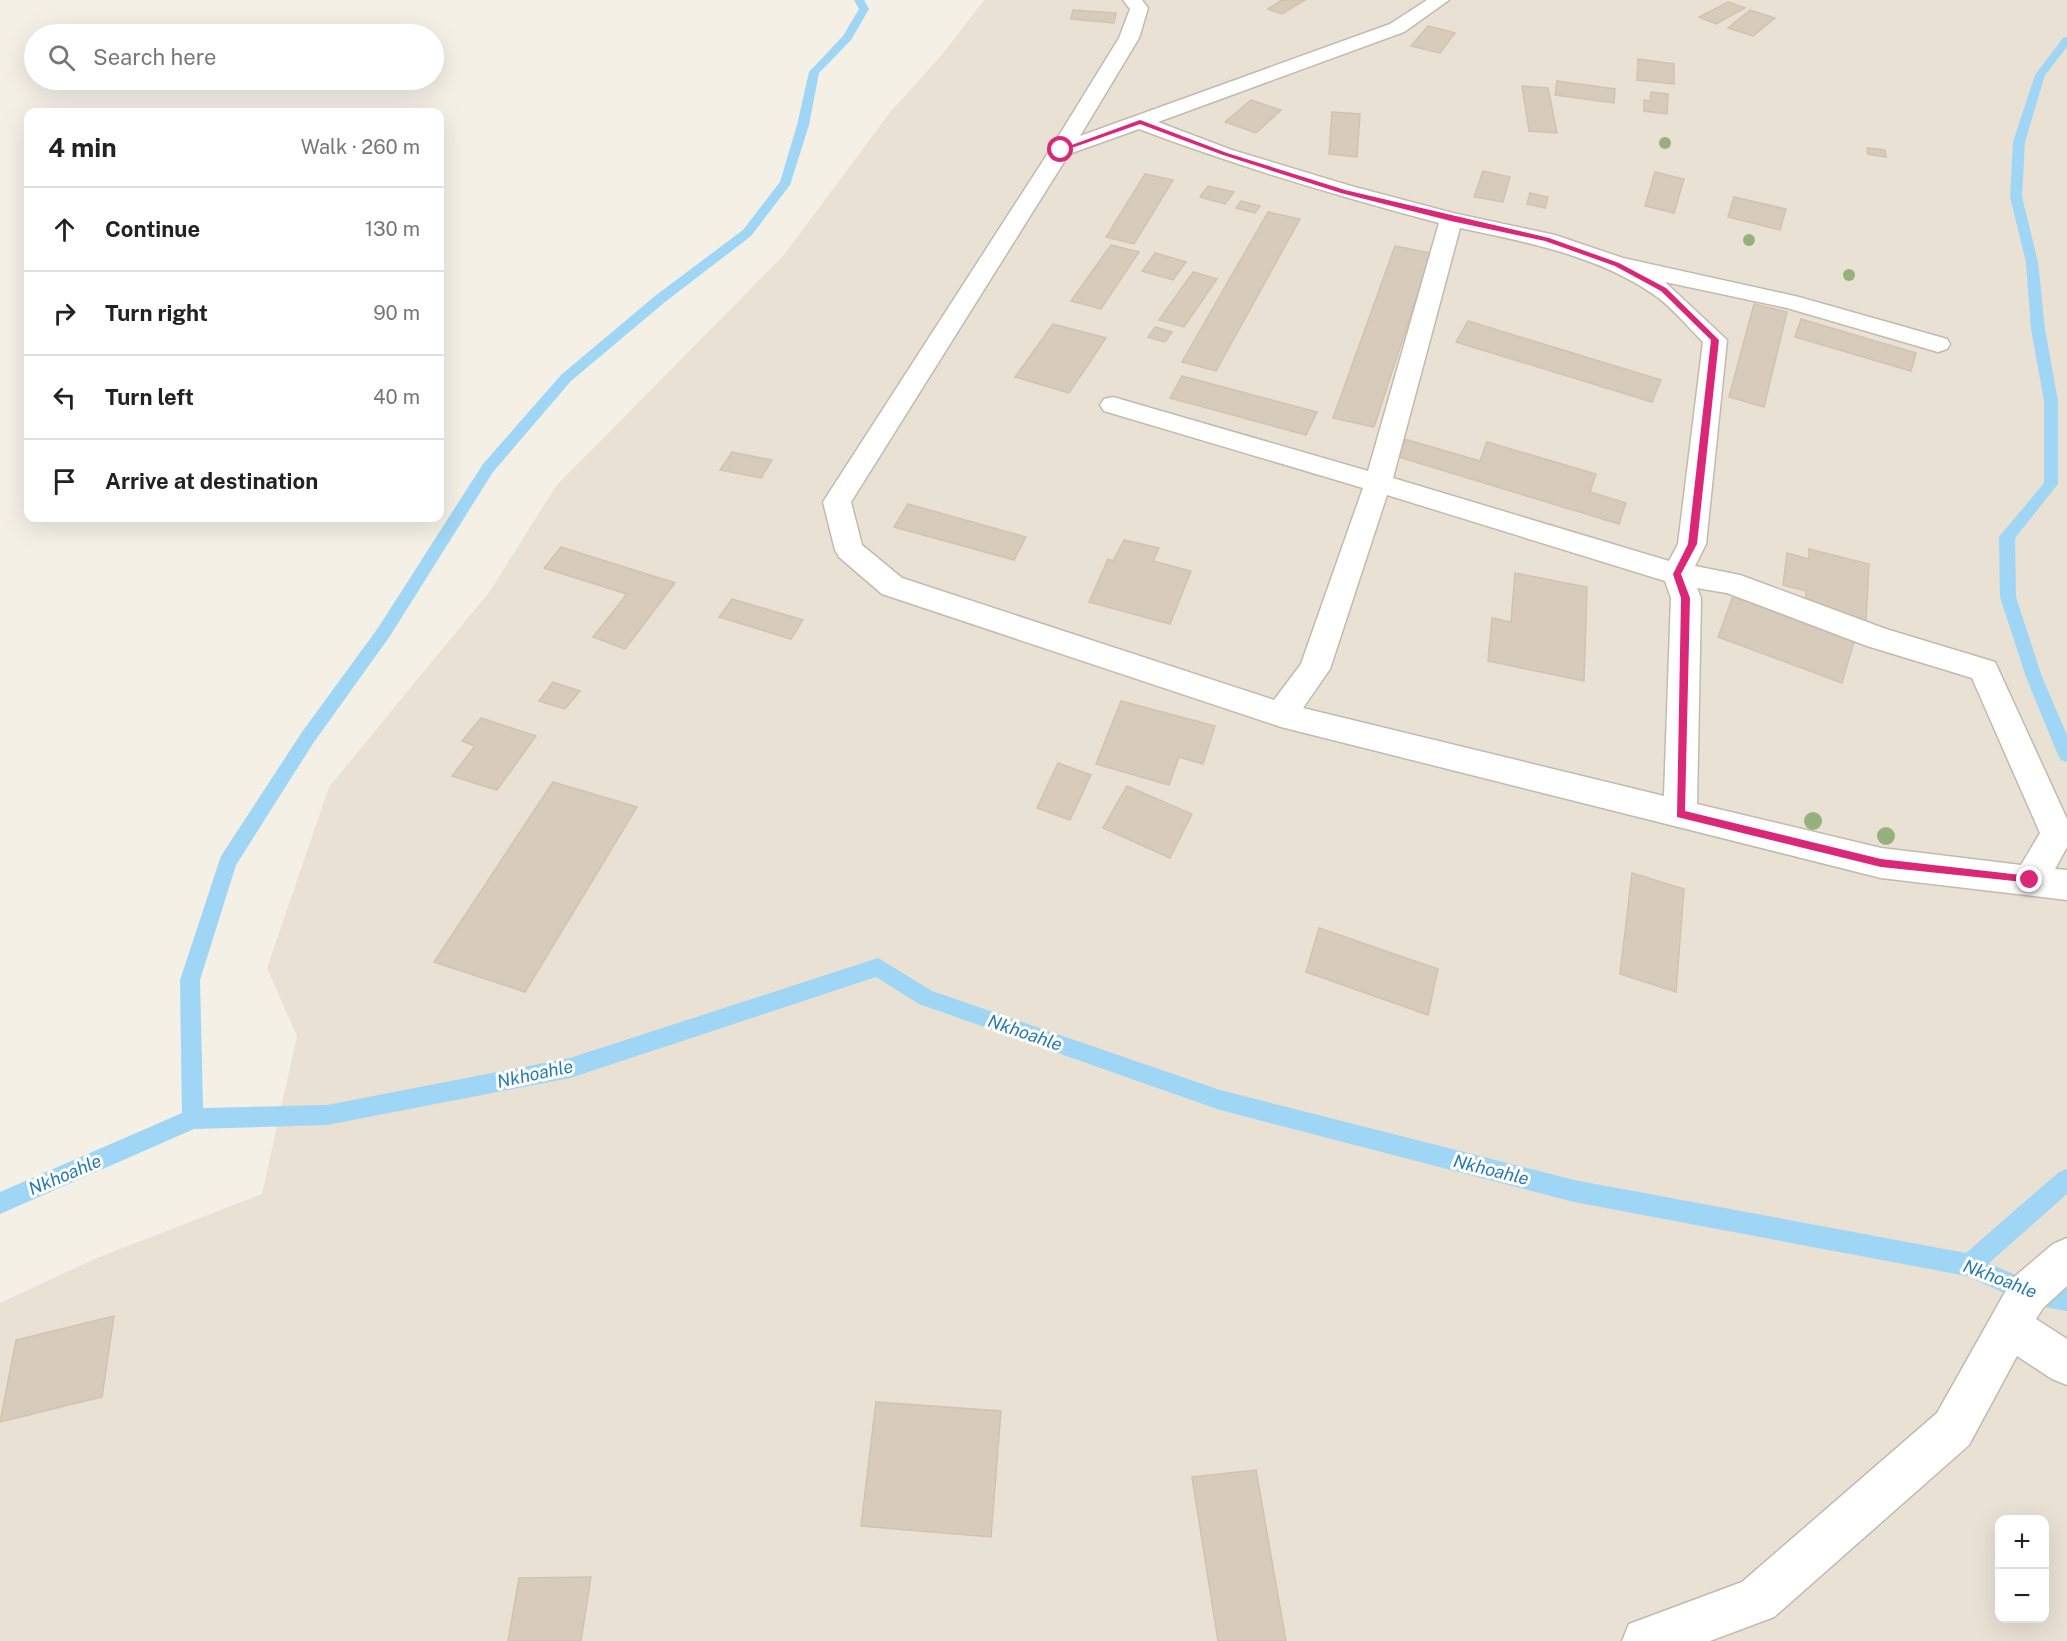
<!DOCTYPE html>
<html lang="en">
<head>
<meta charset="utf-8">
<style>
	:root { --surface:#fff; --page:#f2f2f2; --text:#222; --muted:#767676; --line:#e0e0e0 }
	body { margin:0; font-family:"Public Sans",sans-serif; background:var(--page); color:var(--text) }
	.controls { position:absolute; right:18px; bottom:18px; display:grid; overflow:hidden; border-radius:12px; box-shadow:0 6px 24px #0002 }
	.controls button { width:54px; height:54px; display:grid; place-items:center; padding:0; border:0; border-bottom:2px solid var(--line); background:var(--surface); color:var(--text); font:30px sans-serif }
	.stop { position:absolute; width:18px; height:18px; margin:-14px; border:4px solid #db2777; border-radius:50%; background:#fff }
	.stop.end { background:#db2777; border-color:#fff; box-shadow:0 2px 6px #0008 }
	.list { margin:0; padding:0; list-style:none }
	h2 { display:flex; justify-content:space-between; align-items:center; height:78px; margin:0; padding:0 24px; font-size:26px }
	h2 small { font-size:20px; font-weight:400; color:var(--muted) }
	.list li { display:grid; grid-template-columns:39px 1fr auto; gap:18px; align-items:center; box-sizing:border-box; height:84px; padding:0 24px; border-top:2px solid var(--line) }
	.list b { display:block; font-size:22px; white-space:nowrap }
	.list em { font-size:20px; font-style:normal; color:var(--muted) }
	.icon { flex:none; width:33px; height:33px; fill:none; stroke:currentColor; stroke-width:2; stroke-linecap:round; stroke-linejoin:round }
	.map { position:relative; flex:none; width:2067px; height:1641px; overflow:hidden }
	.search { position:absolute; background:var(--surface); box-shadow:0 6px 24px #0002; left:24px; top:24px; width:420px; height:66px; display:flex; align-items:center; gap:15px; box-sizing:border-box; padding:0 21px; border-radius:33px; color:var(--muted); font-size:22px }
	.panel { position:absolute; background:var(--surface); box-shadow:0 6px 24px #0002; left:24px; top:108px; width:420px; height:414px; border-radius:12px }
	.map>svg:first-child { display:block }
	.residential { fill:#e9e1d4; fill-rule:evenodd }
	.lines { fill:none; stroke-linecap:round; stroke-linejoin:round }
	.stream { fill:#9fd5f5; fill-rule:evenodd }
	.building { fill:#d7cbbb; stroke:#d2c3ae; stroke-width:1.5 }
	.street-casing { stroke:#c3baab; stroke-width:3 }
	.street { fill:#fff; fill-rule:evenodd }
	.tree { fill:#96b17b }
	.route { fill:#db2777 }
	.labels { text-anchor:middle; stroke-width:6; stroke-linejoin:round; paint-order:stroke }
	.water-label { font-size:18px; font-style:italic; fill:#267bb2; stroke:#fff }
</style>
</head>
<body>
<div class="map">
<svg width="2067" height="1641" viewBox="0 0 2067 1641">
	<rect width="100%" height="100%" fill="#f4f0e6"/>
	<path class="residential" d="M 984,0 L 2067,0 L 2067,1641 L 0,1641 L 0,1303 L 97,1258 L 262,1194 L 297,1036 L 267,968 L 329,787 L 490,591 L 556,486 L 784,255 L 891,111 L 940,57 ZM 2000,1520 L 2044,1520 L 2044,1618 L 2000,1618 Z"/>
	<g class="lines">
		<g class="stream">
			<polygon points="854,0 864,0 869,9 851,40 819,73 809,125 790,185 751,236 665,302 571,381 493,472 390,636 314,742 236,865 200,980 203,1108 327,1105 570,1058 878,958 932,991 1220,1090 1574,1180 1966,1253 2059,1172 2067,1169 2067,1194 1989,1263 2030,1282 2067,1289 2067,1311 2028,1304 1967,1276 1574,1202 1220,1110 919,1004 876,977 570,1078 327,1125 194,1129 0,1214 0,1192 182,1113 180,980 221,856 302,732 378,628 483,464 561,375 655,296 743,230 780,182 797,125 809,72 843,36 859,9"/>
			<polygon points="2067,37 2067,47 2045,75 2025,142 2022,197 2038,262 2045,329 2058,401 2058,484 2015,538 2016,597 2042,677 2067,735 2067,762 2061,760 2058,755 2026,677 2000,597 1999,537 2044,483 2044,401 2031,329 2026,262 2010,197 2013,142 2035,75 2063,38"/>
		</g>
	</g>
	<g class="building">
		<polygon points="1282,0 1305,0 1282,14 1268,9"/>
		<polygon points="1728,2 1745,8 1716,24 1699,17"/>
		<polygon points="1073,10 1116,13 1114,23 1071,19"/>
		<polygon points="1750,10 1775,18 1753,36 1728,28"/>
		<polygon points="1428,26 1455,33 1440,53 1411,46"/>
		<polygon points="1638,59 1674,64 1674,84 1637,80"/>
		<polygon points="1557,81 1615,89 1614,103 1555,95"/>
		<polygon points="1522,86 1548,88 1557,133 1529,131"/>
		<polygon points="1651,92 1668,94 1667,114 1644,111 1644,100 1650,101"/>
		<polygon points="1251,100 1281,110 1256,133 1225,122"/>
		<polygon points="1332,112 1360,114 1357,157 1329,154"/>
		<polygon points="1867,148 1885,150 1886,157 1868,154"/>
		<polygon points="1483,171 1510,177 1503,202 1474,197"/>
		<polygon points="1655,172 1684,179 1674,213 1645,206"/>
		<polygon points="1145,174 1173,180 1134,244 1106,237"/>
		<polygon points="1208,186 1234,192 1225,204 1200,197"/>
		<polygon points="1530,193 1548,197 1545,208 1527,204"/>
		<polygon points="1734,197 1786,209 1780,230 1728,217"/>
		<polygon points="1241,201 1260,206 1255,213 1236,208"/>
		<polygon points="1268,212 1300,219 1216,371 1182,362"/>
		<polygon points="1111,245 1139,252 1101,309 1071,301"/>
		<polygon points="1395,246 1431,253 1374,427 1333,418"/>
		<polygon points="1155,253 1186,262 1173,280 1142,271"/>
		<polygon points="1193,272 1217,279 1184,327 1159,320"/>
		<polygon points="1754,304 1787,312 1764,407 1729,397"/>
		<polygon points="1801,319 1916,353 1911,371 1795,337"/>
		<polygon points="1468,321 1661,380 1652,402 1456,342"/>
		<polygon points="1053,324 1106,338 1069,393 1015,377"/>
		<polygon points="1155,327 1172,332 1165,342 1148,337"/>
		<polygon points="1182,376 1317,412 1306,435 1170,398"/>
		<polygon points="1401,438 1480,461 1487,442 1596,474 1590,492 1626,503 1619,524 1392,455"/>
		<polygon points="732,452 772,460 761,478 720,470"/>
		<polygon points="908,504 1026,537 1014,560 894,527"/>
		<polygon points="1124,540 1159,548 1153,561 1191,571 1170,624 1089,602 1108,559 1113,561"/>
		<polygon points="561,547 675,583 625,649 593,637 627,594 544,568"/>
		<polygon points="1809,549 1869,564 1866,623 1805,606 1806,591 1783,585 1787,553 1809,559"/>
		<polygon points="1515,573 1587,587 1584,681 1488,661 1492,618 1511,622"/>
		<polygon points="1735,591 1856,635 1842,683 1718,637"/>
		<polygon points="732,599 803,620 791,639 719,617"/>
		<polygon points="553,682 580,691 565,709 539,701"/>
		<polygon points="1121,701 1215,726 1203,764 1179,757 1169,785 1096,764"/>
		<polygon points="481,718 536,736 497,790 452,776 475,746 462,741"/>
		<polygon points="1058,763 1091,775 1070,820 1037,808"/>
		<polygon points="553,782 637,807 525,992 434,962"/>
		<polygon points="1127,786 1192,814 1170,858 1103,828"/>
		<polygon points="1632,873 1684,889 1676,992 1620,974"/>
		<polygon points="1319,928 1438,969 1428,1015 1306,972"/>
		<polygon points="114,1316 102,1397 0,1422 16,1340"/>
		<polygon points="876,1402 1001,1411 991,1537 861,1526"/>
		<polygon points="1256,1470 1286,1641 1218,1641 1192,1477"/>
		<polygon points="591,1577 581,1641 508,1641 519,1578"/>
	</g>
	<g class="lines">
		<g class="street-casing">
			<g id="street">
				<path d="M 1123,0 L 1142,0 L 1148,8 L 1139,38 L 1080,136 L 1390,24 L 1427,0 L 1449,0 L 1404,32 L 1158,122 L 1232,150 L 1351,186 L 1453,213 L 1555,235 L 1623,258 L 1799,297 L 1947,339 L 1950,344 L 1947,349 L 1938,352 L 1787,308 L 1665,282 L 1727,340 L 1706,544 L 1695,566 L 1740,575 L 1886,629 L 1995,662 L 2067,819 L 2067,847 L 2055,869 L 2067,870 L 2067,900 L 1881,878 L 1281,727 L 882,594 L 839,557 L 835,550 L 823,502 L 1050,150 L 1119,38 L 1130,9 ZM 1139,129 C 1237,166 1337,196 1439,223 L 1368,471 L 1113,397 L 1104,399 L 1100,405 L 1104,411 L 1363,488 L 1301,664 L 1274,700 L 902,578 L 862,545 L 851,502 L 1069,154 ZM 1460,228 C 1526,242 1596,255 1653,294 C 1671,306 1687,326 1703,342 L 1678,544 L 1669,561 L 1393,478 ZM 1387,495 L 1665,581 L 1671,598 L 1664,796 L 1303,708 L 1330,669 ZM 1697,588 L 1727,593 L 1867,646 L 1972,678 L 2040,833 L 2021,865 L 1881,848 L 1697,804 L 1701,598 Z"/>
				<polygon points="2067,1238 2067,1286 2043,1308 2036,1319 2067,1339 2067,1385 2052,1379 2017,1356 1969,1445 1774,1617 1710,1641 1622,1641 1629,1624 1742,1582 1937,1413 2013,1278 2053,1244"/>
			</g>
		</g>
		<use href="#street" class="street"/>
	</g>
	<g class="tree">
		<circle cx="1665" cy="143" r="6"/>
		<circle cx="1749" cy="240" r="6"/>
		<circle cx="1849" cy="275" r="6"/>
		<circle cx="1813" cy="821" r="9"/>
		<circle cx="1886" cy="836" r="9"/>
	</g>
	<polygon class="route" points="1140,120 1227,153 1345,190 1549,238 1619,263 1666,288 1719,340 1697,544 1681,574 1690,598 1685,811 1881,859 2030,876 2033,877 2033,883 1881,867 1677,817 1681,598 1673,574 1688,544 1711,340 1661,291 1615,266 1545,241 1451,221 1341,193 1223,155 1140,124 1063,151 1058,150"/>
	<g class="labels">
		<g class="water-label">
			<text transform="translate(1025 1033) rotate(19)" y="6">Nkhoahle</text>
			<text transform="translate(535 1074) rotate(-12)" y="6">Nkhoahle</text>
			<text transform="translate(1491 1170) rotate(14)" y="6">Nkhoahle</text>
			<text transform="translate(65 1175) rotate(-23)" y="6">Nkhoahle</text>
			<text transform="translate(2000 1279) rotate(21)" y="6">Nkhoahle</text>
		</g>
	</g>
</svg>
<div class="controls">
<button>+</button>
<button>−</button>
</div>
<div class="stop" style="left:1061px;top:150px"></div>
<div class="stop end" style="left:2030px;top:880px"></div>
<div class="search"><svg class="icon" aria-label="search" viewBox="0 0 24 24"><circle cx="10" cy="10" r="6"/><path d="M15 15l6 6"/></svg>Search here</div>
<section class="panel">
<h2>4 min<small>Walk · 260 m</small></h2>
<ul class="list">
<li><svg class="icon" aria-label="ahead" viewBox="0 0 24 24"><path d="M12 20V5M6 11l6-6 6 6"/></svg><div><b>Continue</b></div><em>130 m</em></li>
<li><svg class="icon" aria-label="right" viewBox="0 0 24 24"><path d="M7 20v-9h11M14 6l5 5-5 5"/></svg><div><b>Turn right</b></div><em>90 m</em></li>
<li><svg class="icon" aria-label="left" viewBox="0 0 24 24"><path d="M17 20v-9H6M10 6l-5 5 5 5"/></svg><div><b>Turn left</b></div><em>40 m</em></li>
<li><svg class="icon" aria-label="arrive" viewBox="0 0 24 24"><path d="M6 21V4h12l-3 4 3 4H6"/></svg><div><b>Arrive at destination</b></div></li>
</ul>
</section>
</div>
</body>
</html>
